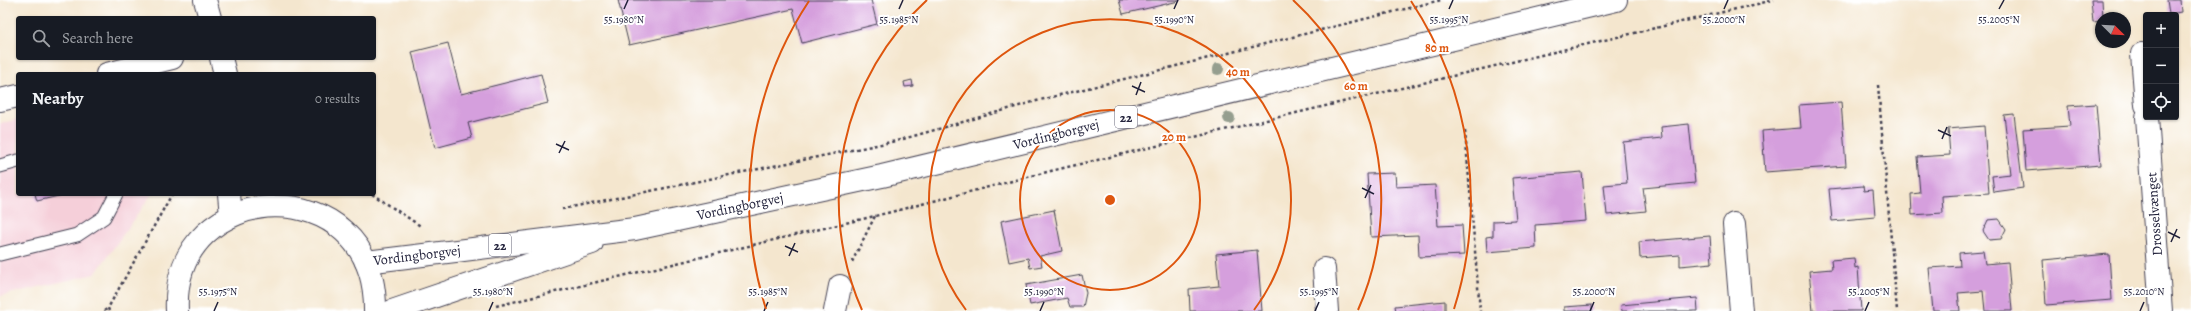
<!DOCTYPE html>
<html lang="en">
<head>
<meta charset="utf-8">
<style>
	:root { --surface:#171b24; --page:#20242c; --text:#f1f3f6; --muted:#9ea1a6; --line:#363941 }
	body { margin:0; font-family:Alegreya,serif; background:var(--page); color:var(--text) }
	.controls { position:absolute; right:12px; top:12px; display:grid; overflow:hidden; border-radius:4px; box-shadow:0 1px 3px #0004 }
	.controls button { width:36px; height:36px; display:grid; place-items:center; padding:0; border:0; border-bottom:1px solid var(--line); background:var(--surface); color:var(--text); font:20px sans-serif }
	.compass { position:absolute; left:2095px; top:12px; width:36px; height:36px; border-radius:50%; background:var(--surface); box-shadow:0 1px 3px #0004; rotate:114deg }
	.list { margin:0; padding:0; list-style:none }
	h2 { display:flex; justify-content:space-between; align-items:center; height:52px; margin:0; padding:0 16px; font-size:17px }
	h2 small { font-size:13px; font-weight:400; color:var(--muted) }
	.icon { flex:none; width:22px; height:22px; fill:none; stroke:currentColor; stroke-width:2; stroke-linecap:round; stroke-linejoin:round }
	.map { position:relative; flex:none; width:2191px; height:311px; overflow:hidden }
	.search { position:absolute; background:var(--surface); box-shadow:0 1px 3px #0004; left:16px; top:16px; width:360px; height:44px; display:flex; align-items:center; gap:10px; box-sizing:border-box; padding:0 14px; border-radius:4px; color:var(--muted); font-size:15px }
	.panel { position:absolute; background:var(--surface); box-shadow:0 1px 3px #0004; left:16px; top:72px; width:360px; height:124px; border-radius:4px }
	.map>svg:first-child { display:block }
	.built { fill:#f5cfd9 }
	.building { fill:#d59fdd }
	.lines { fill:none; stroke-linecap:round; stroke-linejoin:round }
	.lane-casing { stroke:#423f51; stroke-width:15 }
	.street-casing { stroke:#423f51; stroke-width:24 }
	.primary-casing { stroke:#423f51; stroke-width:24 }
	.path { stroke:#423f51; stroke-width:2.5; stroke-dasharray:3 3; stroke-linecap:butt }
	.lane { stroke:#fff; stroke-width:13 }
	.street { stroke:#fff; stroke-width:22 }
	.primary { stroke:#fff; stroke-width:22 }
	.tree { fill:#959e8f }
	.ticks { fill:none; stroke:#22223b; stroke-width:1.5 }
	.ring { fill:none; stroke:#de560e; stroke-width:2 }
	.labels { text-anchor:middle; stroke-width:4; stroke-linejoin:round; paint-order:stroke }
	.shield { fill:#fff; stroke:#646476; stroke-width:1 }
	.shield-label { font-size:13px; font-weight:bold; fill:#22223b }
	.street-label { font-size:14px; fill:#22223b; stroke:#fff }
	.ticks-label { font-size:10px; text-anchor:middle; fill:#22223b; stroke:#fff; stroke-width:4; stroke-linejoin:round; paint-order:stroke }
	.centre { fill:#de560e; stroke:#fff; stroke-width:2 }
	.ring-label { font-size:12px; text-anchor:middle; font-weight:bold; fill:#de560e; stroke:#fff; stroke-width:4; stroke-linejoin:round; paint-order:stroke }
</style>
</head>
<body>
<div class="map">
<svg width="2191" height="311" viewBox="0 0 2191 311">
	<rect width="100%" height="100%" fill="#fff"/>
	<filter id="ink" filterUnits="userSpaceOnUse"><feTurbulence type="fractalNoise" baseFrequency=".025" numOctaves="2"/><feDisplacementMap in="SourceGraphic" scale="8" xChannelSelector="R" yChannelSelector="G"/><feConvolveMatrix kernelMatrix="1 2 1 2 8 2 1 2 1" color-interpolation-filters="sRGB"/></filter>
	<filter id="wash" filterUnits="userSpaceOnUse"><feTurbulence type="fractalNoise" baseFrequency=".012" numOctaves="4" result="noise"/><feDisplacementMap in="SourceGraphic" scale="16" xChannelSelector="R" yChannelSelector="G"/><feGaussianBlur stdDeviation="0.9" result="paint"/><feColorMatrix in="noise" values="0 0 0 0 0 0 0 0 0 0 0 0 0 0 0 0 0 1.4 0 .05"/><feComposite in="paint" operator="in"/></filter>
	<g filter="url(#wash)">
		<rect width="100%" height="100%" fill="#f4e6ce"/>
		<polygon class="built" points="18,119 18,194 152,194 95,274 0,296 0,124"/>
		<g id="blocks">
			<g class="building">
				<polygon points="618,0 871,0 877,24 802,43 793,9 629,45"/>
				<polygon points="1119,0 1179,0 1179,1 1123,14"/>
				<polygon points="2091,0 2102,0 2103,18 2101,18 2101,21 2093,22"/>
				<polygon points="2167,0 2180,0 2181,12 2169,14"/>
				<polygon points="448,43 461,94 541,74 548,103 468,123 472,138 435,148 412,52"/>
				<polygon points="912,80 913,86 905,87 904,82"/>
				<polygon points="1841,102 1846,166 1765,172 1762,131 1801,128 1799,105"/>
				<polygon points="2096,104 2101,165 2026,171 2023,129 2070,126 2068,106"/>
				<polygon points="2014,114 2023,188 1994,192 1992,176 2011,174 2004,115"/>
				<polygon points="1689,124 1695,183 1643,188 1646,211 1607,215 1604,185 1627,183 1623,142 1662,138 1661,127"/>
				<polygon points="1984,126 1989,193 1942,196 1943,213 1912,215 1911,194 1920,193 1917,157 1950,155 1948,129"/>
				<polygon points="1582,172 1586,221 1535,225 1536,248 1487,252 1486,237 1493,236 1493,221 1516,220 1512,178"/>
				<polygon points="1395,173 1396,187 1435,185 1438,226 1462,225 1464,255 1419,257 1418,235 1371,237 1367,174"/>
				<polygon points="1863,186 1864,191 1873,190 1875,217 1832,221 1829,189"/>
				<polygon points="35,194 63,194 63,195 37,201"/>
				<polygon points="1054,210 1062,251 1040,256 1042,266 1030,268 1028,258 1009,262 1001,221"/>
				<polygon points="1999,219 2006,229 2001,239 1989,240 1983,231 1988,220"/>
				<polygon points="1710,236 1712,263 1680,266 1680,255 1640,258 1639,242"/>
				<polygon points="1257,250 1262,311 1190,311 1189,289 1219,286 1216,254"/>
				<polygon points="1983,251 1985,264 2008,262 2012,311 1985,311 1983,291 1958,293 1960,311 1933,311 1929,268 1960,266 1959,253"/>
				<polygon points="2109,254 2112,300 2046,305 2043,260"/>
				<polygon points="1854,258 1855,268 1858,267 1861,311 1813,311 1809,271 1832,269 1831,260"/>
				<polygon points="1082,275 1086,293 1083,307 1070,307 1067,298 1030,305 1026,285"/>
				<polygon points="1697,298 1698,311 1622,311 1621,305"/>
				<polygon points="1445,301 1445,311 1396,311 1395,306"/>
				<polygon points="1592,305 1592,311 1564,311 1564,307"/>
			</g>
		</g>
	</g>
	<g filter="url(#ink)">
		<use href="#blocks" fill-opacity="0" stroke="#423f51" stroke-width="1"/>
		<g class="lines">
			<g class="lane-casing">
				<g id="lane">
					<polyline points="0,166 18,161"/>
					<polyline points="0,254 77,235 104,217 116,194"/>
				</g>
			</g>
			<g class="street-casing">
				<g id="street">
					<polyline points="205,0 210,18"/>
					<polyline points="2142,54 2146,105"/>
					<polyline points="221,58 225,74"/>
					<polyline points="107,74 172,58"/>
					<polyline points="0,100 18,96"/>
					<polyline points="2147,117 2161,311"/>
					<polyline points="229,194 231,216"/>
					<polyline points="1734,224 1741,311"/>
					<polyline points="1324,269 1327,311"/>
					<polyline points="835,311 840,286"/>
				</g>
			</g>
			<g class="primary-casing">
				<g id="primary">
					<polyline points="366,262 635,229 882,176 1616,0"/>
					<path d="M 177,311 C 170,176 377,167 375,311"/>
					<polyline points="392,311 592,243"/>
				</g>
			</g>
			<g class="path">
				<polyline points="1878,85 1897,311"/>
				<polyline points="1465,131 1480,311"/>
				<polyline points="372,194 422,227"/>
				<polyline points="562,209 896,141 1040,100 1441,0"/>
				<polyline points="852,262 875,216"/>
				<polyline points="496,306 875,216 1055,170 1774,0"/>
				<polyline points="104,311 108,308"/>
				<polyline points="109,311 108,308 172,194"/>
			</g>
			<use href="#lane" class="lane"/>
			<use href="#street" class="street"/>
			<use href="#primary" class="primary"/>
		</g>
		<g class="tree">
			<circle cx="1218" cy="69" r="6"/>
			<circle cx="1229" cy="118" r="6"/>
		</g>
	</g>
	<path class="ticks" d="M 624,9 L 628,0M 899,9 L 903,0M 1174,9 L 1178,0M 1449,9 L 1453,0M 1724,9 L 1728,0M 1999,9 L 2004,0M 1132,86 L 1145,92M 1136,95 L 1141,82M 1938,130 L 1951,136M 1942,139 L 1947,127M 556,144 L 569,150M 559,153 L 565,141M 1362,188 L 1374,194M 1365,198 L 1371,185M 2168,232 L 2180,238M 2171,242 L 2177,229M 785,246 L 798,252M 789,256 L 795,243M 214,311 L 218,302M 489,311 L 493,302M 764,311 L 768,302M 1040,311 L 1044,302M 1315,311 L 1319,302M 1590,311 L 1594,302M 1865,311 L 1869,302M 2140,311 L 2144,302"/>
	<g class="ring">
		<circle cx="1110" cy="200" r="90"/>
		<path d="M966 310A181 181 0 1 1 1254 310"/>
		<path d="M862 310A271 271 0 0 1 927 0M1293 0A271 271 0 0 1 1358 310"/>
		<path d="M766 309A361 361 0 0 1 809 1M1411 1A361 361 0 0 1 1454 309"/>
	</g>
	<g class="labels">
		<g class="shield">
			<rect x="1115" y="106" width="22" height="22" rx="3"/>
			<rect x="489" y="234" width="22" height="22" rx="3"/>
		</g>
		<g class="shield-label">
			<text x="1126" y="122">22</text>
			<text x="500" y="250">22</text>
		</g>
		<g class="street-label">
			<text transform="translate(1056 134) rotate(-14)" y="5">Vordingborgvej</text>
			<text transform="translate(740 206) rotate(-12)" y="5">Vordingborgvej</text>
			<text transform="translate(2154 214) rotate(-94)" y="5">Drosselvænget</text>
			<text transform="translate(417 255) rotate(-7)" y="5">Vordingborgvej</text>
		</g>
	</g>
	<g class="ticks-label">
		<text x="899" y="23">55.1985°N</text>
		<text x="1174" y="23">55.1990°N</text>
		<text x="1449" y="23">55.1995°N</text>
		<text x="624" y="23">55.1980°N</text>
		<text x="1724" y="23">55.2000°N</text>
		<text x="1999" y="23">55.2005°N</text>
		<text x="218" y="295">55.1975°N</text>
		<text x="493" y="295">55.1980°N</text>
		<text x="768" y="295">55.1985°N</text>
		<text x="1044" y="295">55.1990°N</text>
		<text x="1319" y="295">55.1995°N</text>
		<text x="1594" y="295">55.2000°N</text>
		<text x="1869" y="295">55.2005°N</text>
		<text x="2144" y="295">55.2010°N</text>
	</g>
	<circle cx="1110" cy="200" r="6" class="centre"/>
	<g class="ring-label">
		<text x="1437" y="52">80 m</text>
		<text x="1238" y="76">40 m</text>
		<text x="1356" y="90">60 m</text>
		<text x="1174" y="141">20 m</text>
	</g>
</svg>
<div class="controls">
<button>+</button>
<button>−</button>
<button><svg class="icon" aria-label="locate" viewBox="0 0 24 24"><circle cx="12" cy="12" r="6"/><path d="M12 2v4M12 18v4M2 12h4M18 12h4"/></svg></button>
</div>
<svg class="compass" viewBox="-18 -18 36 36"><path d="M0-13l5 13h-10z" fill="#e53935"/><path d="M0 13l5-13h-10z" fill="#9ea1a6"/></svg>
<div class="search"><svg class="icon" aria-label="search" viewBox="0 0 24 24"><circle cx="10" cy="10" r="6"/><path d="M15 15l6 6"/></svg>Search here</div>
<section class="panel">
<h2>Nearby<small>0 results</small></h2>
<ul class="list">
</ul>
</section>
</div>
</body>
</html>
